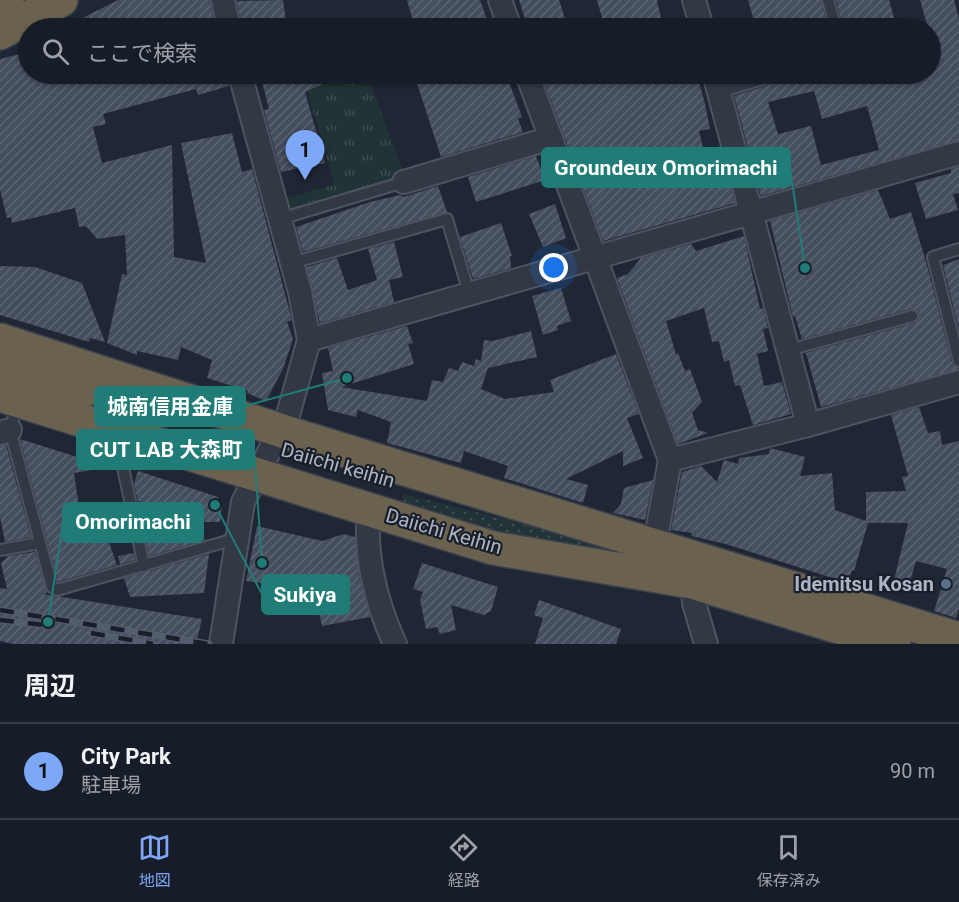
<!DOCTYPE html>
<html lang="ja">
<head>
<meta charset="utf-8">
<style>
	:root { --surface:#171d28; --page:#202630; --text:#f1f3f6; --muted:#9ea2a8; --line:#363b45; --accent:#7da8f7 }
	body { margin:0; font-family:Roboto,"Noto Sans JP",sans-serif; background:var(--page); color:var(--text) }
	.you { position:absolute; left:554px; top:268px; width:21px; height:21px; margin:-15px; border:4px solid #fff; border-radius:50%; background:#1a73e8; box-shadow:0 0 0 9px #1a73e833 }
	.badge { display:grid; place-items:center; width:39px; height:39px; border-radius:50%; background:var(--accent); color:#111; font-size:20px; font-weight:700 }
	.pin { position:absolute; translate:-50% -50px; filter:drop-shadow(0 2px 3px #0008) }
	.pin::after { content:''; position:absolute; top:32px; width:21px; height:18px; background:inherit; clip-path:polygon(0 0,100% 0,50% 100%) }
	.list { margin:0; padding:0; list-style:none }
	h2 { display:flex; justify-content:space-between; align-items:center; height:78px; margin:0; padding:0 24px; font-size:26px }
	h2 small { font-size:20px; font-weight:400; color:var(--muted) }
	.list li { display:grid; grid-template-columns:39px 1fr auto; gap:18px; align-items:center; box-sizing:border-box; height:96px; padding:0 24px; border-top:2px solid var(--line) }
	.list b { display:block; font-size:22px; white-space:nowrap }
	.list p { margin:0; font-size:20px; white-space:nowrap; color:var(--muted) }
	.list em { font-size:20px; font-style:normal; color:var(--muted) }
	.icon { flex:none; width:33px; height:33px; fill:none; stroke:currentColor; stroke-width:2; stroke-linecap:round; stroke-linejoin:round }
	.map { position:relative; flex:none; width:959px; height:644px; overflow:hidden }
	.search { position:absolute; background:var(--surface); box-shadow:0 2px 4px #0004; left:18px; right:18px; top:18px; height:66px; display:flex; align-items:center; gap:15px; box-sizing:border-box; padding:0 21px; border-radius:33px; color:var(--muted); font-size:22px }
	.sheet { height:174px; background:var(--surface) }
	nav { display:flex; justify-content:space-around; align-items:center; box-sizing:border-box; height:84px; border-top:2px solid var(--line); background:var(--surface); font-size:16px; color:var(--muted) }
	nav a { display:grid; justify-items:center; gap:3px }
	nav .on { color:var(--accent) }
	.map>svg:first-child { display:block }
	.grass { fill:url(#grass-dots) }
	.park { fill:url(#park-tufts) }
	.building { fill:url(#building-hatch); fill-rule:evenodd }
	.lines { fill:none; stroke-linecap:round; stroke-linejoin:round }
	.lane-casing { stroke:#4d5461; stroke-width:14 }
	.street-casing { stroke:#4d5461; stroke-width:26 }
	.highway-casing { stroke:#3a414d; stroke-width:36 }
	.lane { stroke:#323945; stroke-width:10 }
	.street { stroke:#323945; stroke-width:22 }
	.highway { stroke:#6b614f; stroke-width:33 }
	.rail-casing { stroke:#545d6d; stroke-width:7 }
	.rail { stroke:#181f2a; stroke-width:4.5; stroke-dasharray:14; stroke-linecap:butt }
	.service-dot { fill:#5c6f8a; stroke:#181f2a; stroke-width:2 }
	.labels { text-anchor:middle; stroke-width:4.5; stroke-linejoin:round; paint-order:stroke }
	.street-label { font-size:20px; fill:#acb4c3; stroke:#181f2a }
	.poi-label { font-size:20px; font-weight:bold; fill:#acb4c3; stroke:#181f2a; text-anchor:end }
	.leader { fill:none; stroke:#1f7c76; stroke-width:2 }
	.callout-dot { fill:#1f7c76; stroke:#181f2a; stroke-width:2 }
	.callout { fill:#1f7c76; stroke:#1f7c76; stroke-width:2 }
	.callout-label { font-size:21px; text-anchor:middle; font-weight:bold; fill:#fff }
</style>
</head>
<body>
<div class="map">
<svg width="959" height="644" viewBox="0 0 959 644">
	<defs>
		<pattern id="grass-dots" width="8" height="8" patternUnits="userSpaceOnUse" patternTransform="scale(1.5)"><rect width="8" height="8" fill="#213336"/><path d="M2 2h.1M6 6h.1" fill="none" stroke="#3f4e51" stroke-width="1.8" stroke-linecap="round"/></pattern>
		<pattern id="park-tufts" width="24" height="20" patternUnits="userSpaceOnUse" patternTransform="scale(1.5)"><rect width="24" height="20" fill="#213336"/><path d="M3 7l-1-3M5 7V3M7 7l1-3M15 17l-1-3M17 17v-4M19 17l1-3" fill="none" stroke="#3f4e51"/></pattern>
		<pattern id="building-hatch" width="6" height="6" patternUnits="userSpaceOnUse" patternTransform="scale(1.5)"><rect width="6" height="6" fill="#454e5f"/><path d="M-1 1l2-2M0 6l6-6M5 7l2-2" fill="none" stroke="#5d6574"/></pattern>
	</defs>
	<rect width="100%" height="100%" fill="#1f2735"/>
	<polygon class="grass" points="403,494 616,547 615,552 489,532 449,515 402,501"/>
	<polygon class="park" points="302,74 367,74 405,177 280,219 274,201 335,185"/>
	<g class="building">
		<polygon points="118,0 210,0 215,28 63,28"/>
		<polygon points="283,0 287,28 242,28 237,1"/>
		<polygon points="407,0 480,0 490,28 415,28"/>
		<polygon points="519,0 559,0 568,28 528,28"/>
		<polygon points="597,0 657,0 663,28 605,28"/>
		<polygon points="748,0 821,0 828,28 756,28"/>
		<polygon points="836,0 889,0 897,28 843,28"/>
		<path d="M 920,0 L 954,0 L 959,19 L 959,140 L 761,196 L 734,96 L 781,81 L 786,74 L 930,74 L 930,28 L 928,28 ZM 814,91 L 822,119 L 867,106 L 879,150 L 821,165 L 811,126 L 778,134 L 768,102 Z"/>
		<polygon points="28,52 28,74 227,74 229,86 198,95 196,89 103,114 106,124 93,127 102,163 172,145 174,257 206,263 181,143 232,133 242,172 252,169 292,320 287,322 293,339 283,369 266,401 247,393 248,391 207,378 212,360 181,347 178,360 137,351 137,355 107,343 122,274 127,275 125,235 97,239 86,226 79,227 75,208 12,223 11,217 7,218 0,190 0,59"/>
		<polygon points="260,74 345,74 305,92 325,163 281,172 264,110 269,109"/>
		<polygon points="414,74 506,74 522,117 518,119 523,132 441,157"/>
		<polygon points="553,74 556,80 576,74 689,74 690,84 699,82 705,104 710,129 699,131 711,179 727,174 735,203 603,241 542,76"/>
		<polygon points="536,156 545,180 476,202 468,177"/>
		<polygon points="959,167 959,193 953,194 958,210 926,219 915,183 951,173 951,169"/>
		<polygon points="438,186 447,212 303,252 296,227 370,202 400,195 404,197"/>
		<polygon points="878,190 890,219 911,212 927,265 952,363 959,369 821,407 806,353 914,323 919,318 919,313 910,309 802,339 795,316 793,317 770,221"/>
		<polygon points="555,204 566,238 543,247 529,214"/>
		<polygon points="501,223 512,256 510,256 511,268 473,279 460,237"/>
		<polygon points="744,236 760,309 763,308 768,328 763,329 768,351 757,354 764,386 782,382 791,414 753,425 740,385 735,386 729,360 724,362 719,341 712,342 704,308 666,321 676,354 678,353 685,371 690,369 702,402 692,413 698,430 708,433 678,444 617,278 628,274 641,258 691,244 696,251"/>
		<polygon points="394,242 403,277 389,280 394,302 320,323 307,267 337,258 348,290 377,280 368,249"/>
		<polygon points="959,259 959,330 943,265"/>
		<polygon points="0,266 35,267 82,283 105,342 90,338 89,342 0,315"/>
		<polygon points="561,288 571,321 557,326 558,330 543,335 532,296"/>
		<polygon points="407,326 413,343 408,344 414,364 341,387 427,401 432,380 443,382 449,368 458,371 462,362 474,366 476,359 481,361 484,340 492,341 531,331 537,357 488,368 481,389 505,399 554,392 550,380 616,354 639,414 627,418 643,458 623,466 623,451 566,479 588,485 583,503 504,478 508,466 464,451 461,463 387,443 391,422 358,410 356,417 328,410 322,373 333,371 328,348"/>
		<polygon points="919,407 928,433 940,431 942,445 959,441 959,609 956,618 934,611 947,569 916,561 908,588 893,584 908,523 868,523 854,571 852,570 848,583 726,544 691,536 692,533 671,530 682,472 701,466 717,482 724,460 738,464 739,458 769,454 770,448 805,457 800,476 832,473 835,510 866,521 866,492 906,491 902,477 908,476 891,415"/>
		<polygon points="20,439 109,467 74,473 80,514 112,504 118,523 104,528 117,565 58,582"/>
		<polygon points="6,445 31,537 5,542 0,517 0,446"/>
		<polygon points="138,471 218,497 222,506 220,522 199,522 205,540 149,556 143,524 175,512 138,501 134,484"/>
		<polygon points="653,480 645,520 613,513 621,504 624,488"/>
		<polygon points="257,526 322,541 344,534 355,537 360,580 370,617 322,626 316,597 273,589 274,585 246,581"/>
		<polygon points="35,552 47,593 43,594 202,619 196,644 14,644 0,641 0,588 7,589 1,563 8,556"/>
		<polygon points="134,553 135,560 120,564 118,556"/>
		<polygon points="209,554 204,593 130,597 124,578"/>
		<polygon points="422,563 498,587 491,611 484,615 451,605 456,630 440,634 437,627 426,629 420,600 423,592 413,589"/>
		<polygon points="539,600 621,629 616,644 535,644 543,618 534,615"/>
	</g>
	<g class="lines">
		<g class="lane-casing">
			<g id="lane">
				<polyline points="828,0 836,28"/>
				<polyline points="720,92 779,74"/>
				<polyline points="280,219 404,182"/>
				<polyline points="959,249 933,257 959,361"/>
				<polyline points="292,263 447,219 469,293"/>
				<polyline points="789,350 912,316"/>
				<polyline points="17,405 10,430 52,587 57,590 238,538"/>
				<polyline points="130,437 122,463 144,566"/>
				<polyline points="0,550 40,543"/>
			</g>
		</g>
		<g class="street-casing">
			<g id="street">
				<polyline points="223,0 229,28"/>
				<polyline points="500,0 510,28"/>
				<polyline points="694,0 702,28"/>
				<polyline points="527,74 670,460 657,532 649,557"/>
				<polyline points="714,74 808,425"/>
				<polyline points="404,182 551,138"/>
				<polyline points="309,340 959,153"/>
				<polyline points="0,433 10,430"/>
				<polyline points="670,460 808,425 959,382"/>
				<path d="M 369,509 C 364,554 376,603 395,644"/>
				<polyline points="692,582 694,603 706,644"/>
				<polyline points="221,644 243,502 288,415 309,340 300,292 240,74"/>
			</g>
		</g>
		<g class="highway-casing">
			<g id="highway">
				<polyline points="0,4 7,0"/>
				<polyline points="0,33 61,0"/>
				<polyline points="0,340 304,438 959,639"/>
				<polyline points="0,366 85,390"/>
				<polyline points="0,395 493,548 692,582 894,644"/>
			</g>
		</g>
		<use href="#lane" class="lane"/>
		<use href="#street" class="street"/>
		<use href="#highway" class="highway"/>
		<g class="rail-casing">
			<g id="rail">
				<polyline points="0,610 209,644"/>
				<polyline points="0,620 44,625"/>
				<polyline points="91,633 153,644"/>
			</g>
		</g>
		<use href="#rail" class="rail"/>
	</g>
	<circle class="service-dot" cx="946" cy="584" r="6"/>
	<g class="labels">
		<g class="street-label">
			<text transform="translate(338 465) rotate(16)" y="7">Daiichi keihin</text>
			<text transform="translate(444 531) rotate(16)" y="7">Daiichi Keihin</text>
		</g>
		<g class="poi-label">
			<text x="934" y="591">Idemitsu Kosan</text>
		</g>
	</g>
	<path class="leader" d="M805 268L790 168M347 378L245 406M262 563L254 450M48 622L63 522M215 505L262 594"/>
	<g class="callout-dot">
		<circle cx="805" cy="268" r="6"/>
		<circle cx="347" cy="378" r="6"/>
		<circle cx="262" cy="563" r="6"/>
		<circle cx="48" cy="622" r="6"/>
		<circle cx="215" cy="505" r="6"/>
	</g>
	<g class="callout">
		<rect x="542" y="148" width="248" height="39" rx="6"/>
		<rect x="95" y="387" width="150" height="39" rx="6"/>
		<rect x="77" y="430" width="177" height="39" rx="6"/>
		<rect x="63" y="503" width="140" height="39" rx="6"/>
		<rect x="262" y="575" width="87" height="39" rx="6"/>
	</g>
	<g class="callout-label">
		<text x="666" y="175">Groundeux Omorimachi</text>
		<text x="170" y="414">城南信用金庫</text>
		<text x="166" y="457">CUT LAB 大森町</text>
		<text x="133" y="529">Omorimachi</text>
		<text x="305" y="602">Sukiya</text>
	</g>
</svg>
<div class="you"></div>
<div class="pin badge" style="left:305px;top:180px">1</div>
<div class="search"><svg class="icon" aria-label="search" viewBox="0 0 24 24"><circle cx="10" cy="10" r="6"/><path d="M15 15l6 6"/></svg>ここで検索</div>
</div>
<section class="sheet">
<h2>周辺<small></small></h2>
<ul class="list">
<li><span class="badge">1</span><div><b>City Park</b><p>駐車場</p></div><em>90 m</em></li>
</ul>
</section>
<nav>
<a class="on"><svg class="icon" aria-label="map" viewBox="0 0 24 24"><path d="M3 6l6-2 6 2 6-2v14l-6 2-6-2-6 2zM9 4v14M15 6v14"/></svg>地図</a>
<a><svg class="icon" aria-label="directions" viewBox="0 0 24 24"><path d="M12 3l9 9-9 9-9-9zM9 14v-3h6M13 9l2 2-2 2"/></svg>経路</a>
<a><svg class="icon" aria-label="saved" viewBox="0 0 24 24"><path d="M7 4h10v16l-5-4-5 4z"/></svg>保存済み</a>
</nav>
</body>
</html>
